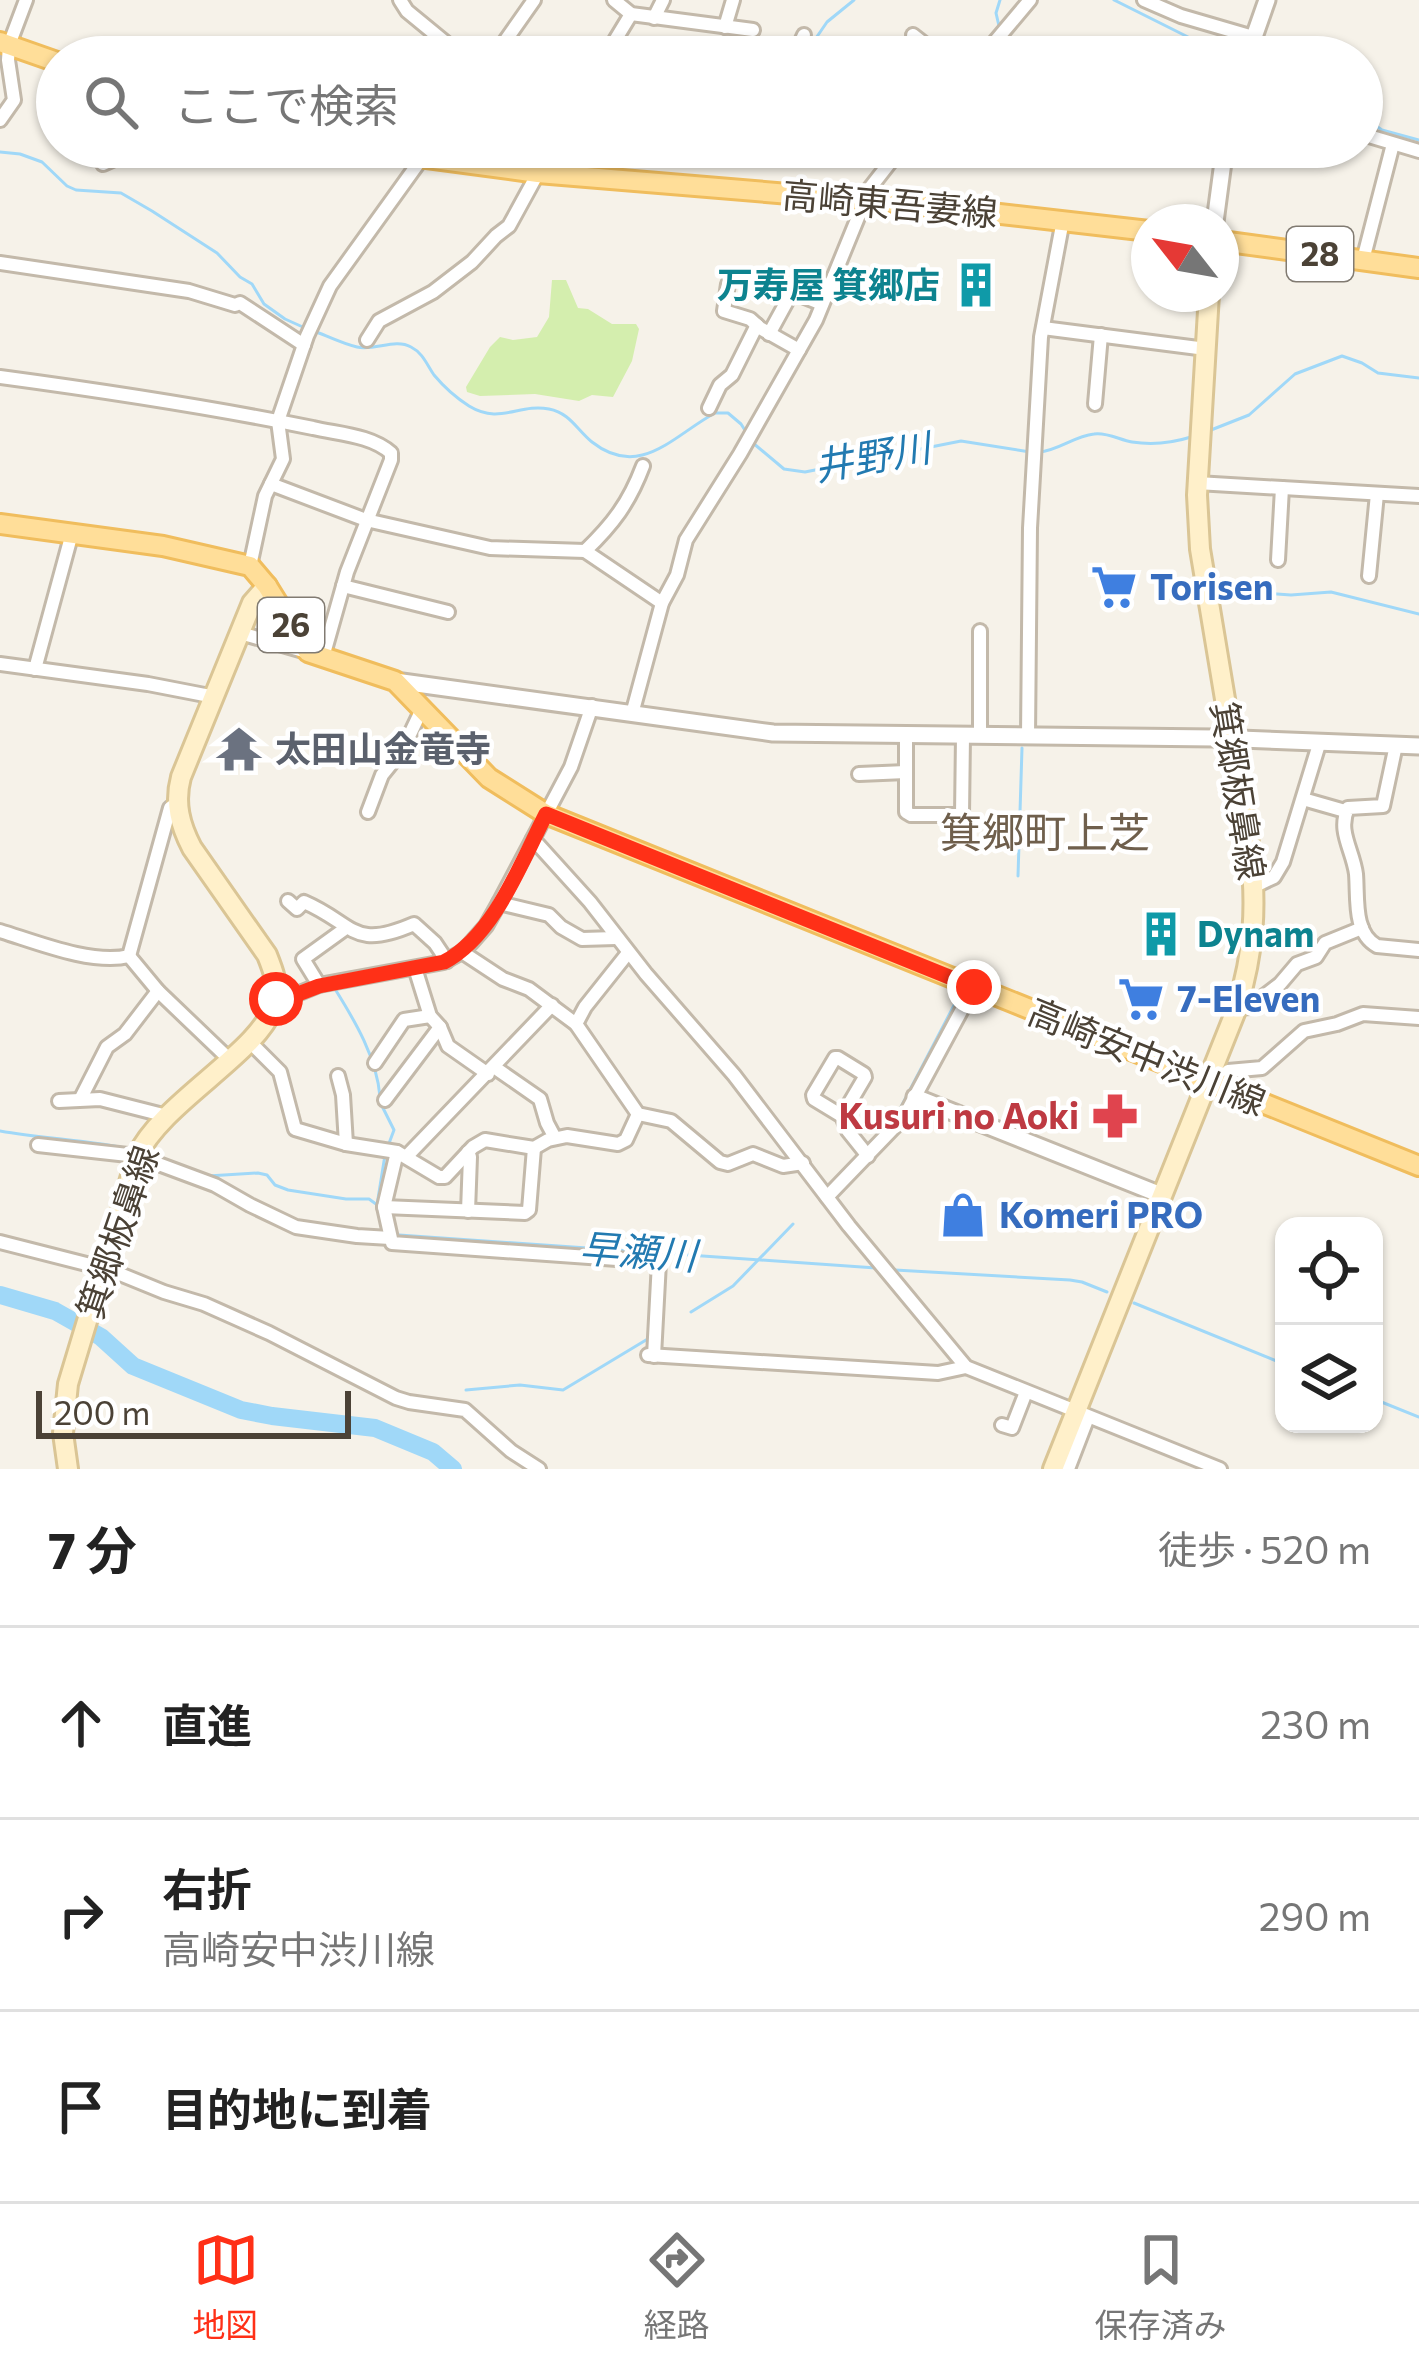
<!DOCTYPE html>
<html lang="ja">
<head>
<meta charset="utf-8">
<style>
	:root { --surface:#fff; --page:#f6f6f6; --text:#222; --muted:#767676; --line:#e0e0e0; --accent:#ff3017 }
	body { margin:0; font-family:Commissioner,"Noto Sans JP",sans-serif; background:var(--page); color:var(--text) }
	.controls { position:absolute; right:36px; bottom:36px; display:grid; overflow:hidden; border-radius:24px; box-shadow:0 3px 9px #0004 }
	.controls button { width:108px; height:108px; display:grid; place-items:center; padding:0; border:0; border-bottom:3px solid var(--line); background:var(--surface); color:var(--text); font:60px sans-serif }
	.compass { position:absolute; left:1131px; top:204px; width:108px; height:108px; border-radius:50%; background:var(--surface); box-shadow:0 3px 9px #0004; rotate:301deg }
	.scale { position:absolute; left:36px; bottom:30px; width:315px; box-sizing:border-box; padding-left:12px; border:6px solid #4b4236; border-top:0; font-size:33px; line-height:42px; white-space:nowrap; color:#4b4236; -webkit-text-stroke:9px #fff; paint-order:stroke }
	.stop { position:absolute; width:36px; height:36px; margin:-27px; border:9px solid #ff3017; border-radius:50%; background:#fff }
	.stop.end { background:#ff3017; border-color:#fff; box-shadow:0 3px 12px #0008 }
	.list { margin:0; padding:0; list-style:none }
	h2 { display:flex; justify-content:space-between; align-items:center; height:156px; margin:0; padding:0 48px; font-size:51px }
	h2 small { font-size:39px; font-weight:400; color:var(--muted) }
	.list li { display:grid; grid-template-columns:78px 1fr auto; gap:36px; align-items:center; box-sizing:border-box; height:192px; padding:0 48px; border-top:3px solid var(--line) }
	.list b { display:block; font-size:45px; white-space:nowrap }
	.list p { margin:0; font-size:39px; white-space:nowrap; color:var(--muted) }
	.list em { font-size:39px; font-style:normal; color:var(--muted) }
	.icon { flex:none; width:66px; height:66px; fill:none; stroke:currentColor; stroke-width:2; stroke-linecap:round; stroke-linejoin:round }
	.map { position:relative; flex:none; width:1419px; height:1469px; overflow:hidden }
	.search { position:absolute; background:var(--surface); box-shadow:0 3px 9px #0004; left:36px; right:36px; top:36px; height:132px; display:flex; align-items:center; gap:30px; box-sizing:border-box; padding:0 42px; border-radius:66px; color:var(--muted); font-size:45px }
	.sheet { height:732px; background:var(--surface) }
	nav { display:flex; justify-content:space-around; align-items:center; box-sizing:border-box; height:168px; border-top:3px solid var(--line); background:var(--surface); font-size:33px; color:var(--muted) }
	nav a { display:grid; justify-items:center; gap:6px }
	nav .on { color:var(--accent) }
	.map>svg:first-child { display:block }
	.green { fill:#d4eeae }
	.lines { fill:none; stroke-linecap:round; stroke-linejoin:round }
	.stream { stroke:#a0d8f8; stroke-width:3 }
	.river { stroke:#a0d8f8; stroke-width:18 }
	.minor-casing { stroke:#c3b9aa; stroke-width:18 }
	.tertiary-casing { stroke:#c3b9aa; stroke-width:21 }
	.secondary-casing { stroke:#dac595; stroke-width:24 }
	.primary-casing { stroke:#f0bd5d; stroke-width:24 }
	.minor { stroke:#fff; stroke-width:12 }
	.tertiary { stroke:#fff; stroke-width:15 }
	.secondary { stroke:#fff0ca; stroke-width:18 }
	.primary { stroke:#ffde99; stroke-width:18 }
	.route { stroke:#ff3017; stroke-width:15 }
	.labels { text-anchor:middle; stroke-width:9; stroke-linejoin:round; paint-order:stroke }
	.shield { fill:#fff; stroke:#817b72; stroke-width:3 }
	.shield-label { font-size:33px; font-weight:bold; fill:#4b4236 }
	.street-label { font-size:36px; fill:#4b4236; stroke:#fff }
	.culture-label { font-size:36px; font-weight:bold; fill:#0d838f; stroke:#fff; text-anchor:end }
	.shop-label { font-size:36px; font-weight:bold; fill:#366cbe; stroke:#fff; text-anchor:start }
	.worship-label { font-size:36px; font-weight:bold; fill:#5b616d; stroke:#fff; text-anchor:start }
	.health-label { font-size:36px; font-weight:bold; fill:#be3a42; stroke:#fff; text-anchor:end }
	.water-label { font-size:39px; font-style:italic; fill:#227ab1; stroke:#fff }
	.quarter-label { font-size:42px; fill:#6f5f4c; stroke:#fff }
</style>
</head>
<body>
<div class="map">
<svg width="1419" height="1469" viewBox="0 0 1419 1469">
	<rect width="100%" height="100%" fill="#f6f2e9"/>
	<polygon class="green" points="552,280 566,280 578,308 588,309 612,324 636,324 639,329 632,361 613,397 592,395 579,401 535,394 480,396 467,392 466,387 490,347 500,337 513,340 537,337 549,317"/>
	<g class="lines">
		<g class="stream">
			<polyline points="1114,0 1190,38 1237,57"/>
			<polyline points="404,17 451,57"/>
			<polyline points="999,26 996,13 1000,0"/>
			<polyline points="803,57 827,22 854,0"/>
			<polyline points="1362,116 1382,130 1419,140"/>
			<polyline points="0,152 20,154 42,162 67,186 76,190 121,193 152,211 217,253 240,277 252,284 264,304 285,319 305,328"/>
			<polyline points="1036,328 1045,283"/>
			<path d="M 314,331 C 327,336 343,344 357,347 C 375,351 395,338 411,347 C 423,353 427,365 434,375 C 444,387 455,397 469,406 C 500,425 519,403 549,409 C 570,413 577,430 592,442 C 640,480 674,435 715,413 L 728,413 L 741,424 L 748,435"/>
			<polyline points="1211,430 1249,415 1295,374 1342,356 1362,363 1378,373 1419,378"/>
			<polyline points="753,443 784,469 805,472 961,441 1030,452"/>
			<path d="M 1039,452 C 1058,451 1074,436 1094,434 C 1107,432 1120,440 1132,442 C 1152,445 1172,443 1191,437"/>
			<polyline points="1025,518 1025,492"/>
			<polyline points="1222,590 1291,595 1331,592 1419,614"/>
			<polyline points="1021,723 1023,587"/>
			<polyline points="1018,876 1022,748"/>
			<path d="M 335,989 C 355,1021 377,1058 380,1097"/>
			<polyline points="382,1106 394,1130 388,1146"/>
			<path d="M 0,1131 C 45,1139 90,1140 135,1150"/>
			<polyline points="869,1144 901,1107 961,992"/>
			<polyline points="208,1176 258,1173 267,1175 275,1185 288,1190 346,1199 369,1199 376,1204"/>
			<polyline points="828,1188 856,1157"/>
			<polyline points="382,1229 377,1205 385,1155"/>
			<polyline points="399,1235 876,1268"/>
			<polyline points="895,1270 1070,1280 1082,1282 1107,1292"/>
			<polyline points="1134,1303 1284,1364"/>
			<polyline points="691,1312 733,1286 793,1224"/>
			<polyline points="466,1390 520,1385 563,1390 651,1337"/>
			<polyline points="1374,1399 1419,1417"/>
		</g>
		<polyline class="river" points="0,1295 55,1311 101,1337 133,1366 241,1410 272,1416 375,1428 433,1452 453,1469"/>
		<g class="minor-casing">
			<g id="minor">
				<polyline points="400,0 407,11 463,57"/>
				<polyline points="614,0 631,14 753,30"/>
				<polyline points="1144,0 1181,16 1253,37"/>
				<polyline points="654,18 663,0"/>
				<polyline points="725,27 733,0"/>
				<polyline points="913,35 941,57"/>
				<polyline points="494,57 534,0"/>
				<polyline points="605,57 631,14"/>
				<polyline points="794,57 804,35"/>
				<polyline points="982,57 1030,0"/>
				<polyline points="0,120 14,100 8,60 9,45 26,0"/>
				<polyline points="1362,134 1419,151"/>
				<polyline points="103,164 112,160 124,147"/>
				<polyline points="1363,260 1393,144"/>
				<polyline points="0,263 189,291 235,305 240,303 304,345"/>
				<polyline points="728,284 724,311 750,319 760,328 799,350"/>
				<polyline points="1043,328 1206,349"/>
				<polyline points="769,334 792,292 822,304"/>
				<polyline points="367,340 379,321 433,292 472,262 496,236 509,226 538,173"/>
				<path d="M 0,377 C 104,391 209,407 313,428 C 338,434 371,435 391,453 L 391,460 L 347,572 L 323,657"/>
				<polyline points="1095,404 1101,335"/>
				<polyline points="709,408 720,385 732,375 757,325"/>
				<polyline points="1197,483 1419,496"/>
				<path d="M 271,484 L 366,520 L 490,548 L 585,551 C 613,524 629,503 643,466"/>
				<polyline points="585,551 662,603"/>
				<polyline points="1278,560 1282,488"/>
				<polyline points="250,566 265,496 283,459 278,421 307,336 330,286 430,147"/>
				<polyline points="1369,576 1377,494"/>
				<polyline points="343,586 448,612"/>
				<polyline points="240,633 307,652"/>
				<polyline points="0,664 148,684 215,697"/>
				<polyline points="35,669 72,533"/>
				<polyline points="632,714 662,603 677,575 686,540 740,454 816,320 870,188 902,147"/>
				<polyline points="906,735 906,812 911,815 962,815 963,736"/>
				<polyline points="980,736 980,631"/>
				<polyline points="1028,736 1030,528 1041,337 1063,220"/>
				<path d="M 1396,745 L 1383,806 L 1348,808 C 1337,831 1353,850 1356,874 C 1358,898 1353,933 1377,946 L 1419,950"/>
				<polyline points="859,774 906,772"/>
				<polyline points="1303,799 1345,811"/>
				<polyline points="368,812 382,775 403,749 422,709"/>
				<polyline points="533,839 590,902 646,974 734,1075 849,1226 966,1367 1220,1469"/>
				<polyline points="1255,886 1274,877 1283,862 1320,741"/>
				<path d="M 288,901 L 297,909 L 304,902 C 355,924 352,951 414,924 L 435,943 L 447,961"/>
				<polyline points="499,903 549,915 561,927 582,939 616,938"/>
				<path d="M 0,931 C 36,942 92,965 129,956 L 170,808 L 177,803"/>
				<polyline points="462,952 503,979 529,989 576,1024 638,1114 671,1121 720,1162 728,1164 753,1154 783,1166 803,1163"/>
				<polyline points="129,956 158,991 229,1059"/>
				<polyline points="319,985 303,959 346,928"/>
				<polyline points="276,999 285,999 319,985 444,962 462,952 471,943 486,926 499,903 571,767 592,706"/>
				<polyline points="1237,1008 1250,1007 1280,984 1297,964 1316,957 1325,943 1362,928"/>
				<polyline points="576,1024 585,1007 628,953"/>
				<polyline points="440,1027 448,1046 488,1074"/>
				<polyline points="249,1041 280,1072 295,1129 346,1144 397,1152 439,1177 445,1177 473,1147 485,1140 534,1148 548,1140 567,1136 618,1144 626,1140 638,1114"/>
				<polyline points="375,1063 404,1020 430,1016"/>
				<polyline points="494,1067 540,1099 547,1123 555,1138"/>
				<polyline points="1228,1071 1262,1068 1304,1031 1337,1024 1363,1014 1419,1018"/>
				<polyline points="338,1076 343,1095 346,1144"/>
				<polyline points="81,1098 107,1047 125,1034 158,991"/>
				<polyline points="385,1100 440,1027 430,1016 415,968"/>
				<polyline points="59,1101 100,1099 167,1116"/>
				<polyline points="842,1116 865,1077 864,1074 838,1058 835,1058 813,1095 814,1099 842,1116 848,1131 868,1156"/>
				<polyline points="38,1145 137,1156 215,1185 250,1205 296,1227 357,1236 390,1238"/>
				<polyline points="397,1152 384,1207 392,1243 659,1262 654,1356"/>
				<polyline points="468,1152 470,1157 468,1211"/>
				<polyline points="407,1156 552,1005"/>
				<polyline points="827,1197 904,1117 974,987"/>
				<polyline points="384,1207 525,1213 529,1210 534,1148"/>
				<polyline points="0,1242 110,1270 164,1292 204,1304 269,1333 396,1398 409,1402 465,1410 511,1451 539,1469"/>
				<polyline points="648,1355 938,1373 966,1367"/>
				<polyline points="1002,1425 1012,1428 1026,1392"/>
				<polyline points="1068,1469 1088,1417"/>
			</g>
		</g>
		<g class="tertiary-casing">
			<g id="tertiary">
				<polyline points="1247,57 1267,0"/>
				<polyline points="1215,222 1225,147"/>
				<polyline points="395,681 773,733 1215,738 1419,746"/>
				<polyline points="915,1097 1161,1195"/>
			</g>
		</g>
		<g class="secondary-casing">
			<g id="secondary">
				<path d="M 68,1469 L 63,1433 L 68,1384 L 137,1156 C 163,1100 265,1050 275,1001 C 279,985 273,970 267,955 L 192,848 C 180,825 174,803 181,777 L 252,603 L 267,586"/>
				<path d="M 1053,1469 L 1237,1008 C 1254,951 1257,907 1250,849 L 1200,549 L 1197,495 L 1209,294"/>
			</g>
		</g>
		<g class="primary-casing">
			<g id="primary">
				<polyline points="0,42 57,62"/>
				<polyline points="344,147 538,173 922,205 1149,231"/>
				<polyline points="1221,241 1419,268"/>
				<polyline points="0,524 163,546 250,566 267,586 308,652 395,681 489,778 546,814 1419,1166"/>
			</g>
		</g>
		<use href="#minor" class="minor"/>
		<use href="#tertiary" class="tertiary"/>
		<use href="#secondary" class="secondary"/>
		<use href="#primary" class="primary"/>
	</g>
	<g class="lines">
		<path class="route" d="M 276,999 L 285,999 L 319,986 L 444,962 C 494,936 521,863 546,814 L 974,987"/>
	</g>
	<defs>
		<g id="building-bare" transform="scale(3.6)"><path d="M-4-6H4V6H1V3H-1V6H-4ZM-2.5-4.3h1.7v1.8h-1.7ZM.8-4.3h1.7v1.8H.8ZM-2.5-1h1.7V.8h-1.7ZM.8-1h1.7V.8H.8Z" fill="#0f9aa8" stroke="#fff" stroke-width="2.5" paint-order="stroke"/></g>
		<g id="supermarket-bare" transform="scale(3.6)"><path d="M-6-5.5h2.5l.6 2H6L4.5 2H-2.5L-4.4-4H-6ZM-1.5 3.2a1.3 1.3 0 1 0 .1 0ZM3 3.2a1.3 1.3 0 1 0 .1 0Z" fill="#3f7fe0" stroke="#fff" stroke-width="2.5" paint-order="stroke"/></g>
		<g id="temple-bare" transform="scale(3.6)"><path d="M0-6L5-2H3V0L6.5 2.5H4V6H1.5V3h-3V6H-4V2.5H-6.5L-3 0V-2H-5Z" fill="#6b7280" stroke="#fff" stroke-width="2.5" paint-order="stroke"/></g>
		<g id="pharmacy-bare" transform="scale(3.6)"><path d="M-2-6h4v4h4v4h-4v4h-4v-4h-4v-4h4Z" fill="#e0444e" stroke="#fff" stroke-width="2.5" paint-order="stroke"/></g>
		<g id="shop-bare" transform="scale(3.6)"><path d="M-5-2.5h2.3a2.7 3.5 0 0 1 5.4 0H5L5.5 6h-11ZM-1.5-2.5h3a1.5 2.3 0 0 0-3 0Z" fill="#3f7fe0" stroke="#fff" stroke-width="2.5" paint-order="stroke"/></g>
	</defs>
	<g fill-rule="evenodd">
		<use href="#building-bare" x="976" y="285"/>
		<use href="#supermarket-bare" x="1114" y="587"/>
		<use href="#temple-bare" x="239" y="749"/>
		<use href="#building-bare" x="1161" y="934"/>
		<use href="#supermarket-bare" x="1141" y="999"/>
		<use href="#pharmacy-bare" x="1115" y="1116"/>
		<use href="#shop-bare" x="963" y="1215"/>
	</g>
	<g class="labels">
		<g class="shield">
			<rect x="1287" y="227" width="66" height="54" rx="9"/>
			<rect x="258" y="598" width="66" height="54" rx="9"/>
		</g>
		<g class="shield-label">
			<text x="1320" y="266">28</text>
			<text x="291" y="637">26</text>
		</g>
		<g class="street-label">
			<text transform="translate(890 204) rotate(5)" y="13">高崎東吾妻線</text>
			<text transform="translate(1238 791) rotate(81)" y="13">箕郷板鼻線</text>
			<text transform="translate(1147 1057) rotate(22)" y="13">高崎安中渋川線</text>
			<text transform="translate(118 1232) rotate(-71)" y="13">箕郷板鼻線</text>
		</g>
		<g class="culture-label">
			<text x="940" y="298">万寿屋 箕郷店</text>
			<text x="1197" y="947" text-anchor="start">Dynam</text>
		</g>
		<g class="shop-label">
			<text x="1150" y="600">Torisen</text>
			<text x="1177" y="1012">7-Eleven</text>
			<text x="999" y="1228">Komeri PRO</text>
		</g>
		<g class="worship-label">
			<text x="275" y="762">太田山金竜寺</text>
		</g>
		<g class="health-label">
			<text x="1079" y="1129">Kusuri no Aoki</text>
		</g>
		<g class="water-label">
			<text transform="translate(872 457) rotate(-10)" y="14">井野川</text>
			<text transform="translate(638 1252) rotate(4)" y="14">早瀬川</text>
		</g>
		<g class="quarter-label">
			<text x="1045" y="848">箕郷町上芝</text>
		</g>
	</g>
</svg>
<div class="controls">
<button><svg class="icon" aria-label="locate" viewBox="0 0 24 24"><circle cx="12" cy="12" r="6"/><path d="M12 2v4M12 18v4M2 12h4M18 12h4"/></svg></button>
<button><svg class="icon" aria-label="layers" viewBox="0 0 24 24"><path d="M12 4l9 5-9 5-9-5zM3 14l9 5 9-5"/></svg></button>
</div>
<svg class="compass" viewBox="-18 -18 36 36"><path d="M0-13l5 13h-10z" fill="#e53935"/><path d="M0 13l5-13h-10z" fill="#767676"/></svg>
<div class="scale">200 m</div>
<div class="stop" style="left:276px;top:999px"></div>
<div class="stop end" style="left:974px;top:987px"></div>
<div class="search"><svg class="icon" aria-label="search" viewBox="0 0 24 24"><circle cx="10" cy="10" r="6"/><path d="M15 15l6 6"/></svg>ここで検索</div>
</div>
<section class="sheet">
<h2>7 分<small>徒歩 · 520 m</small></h2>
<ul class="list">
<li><svg class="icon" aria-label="ahead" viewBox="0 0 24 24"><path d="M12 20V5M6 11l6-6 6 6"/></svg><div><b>直進</b></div><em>230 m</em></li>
<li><svg class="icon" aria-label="right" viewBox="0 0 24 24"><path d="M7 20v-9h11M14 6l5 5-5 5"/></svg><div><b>右折</b><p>高崎安中渋川線</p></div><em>290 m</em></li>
<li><svg class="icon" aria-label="arrive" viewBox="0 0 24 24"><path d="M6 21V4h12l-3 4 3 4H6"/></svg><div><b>目的地に到着</b></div></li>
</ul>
</section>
<nav>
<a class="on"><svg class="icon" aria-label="map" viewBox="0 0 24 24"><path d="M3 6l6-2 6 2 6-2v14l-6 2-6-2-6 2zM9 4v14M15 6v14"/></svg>地図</a>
<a><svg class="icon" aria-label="directions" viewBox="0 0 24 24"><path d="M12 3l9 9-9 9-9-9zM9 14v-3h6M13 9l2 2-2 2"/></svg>経路</a>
<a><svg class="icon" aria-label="saved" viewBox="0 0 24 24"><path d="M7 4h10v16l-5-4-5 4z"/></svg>保存済み</a>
</nav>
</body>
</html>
